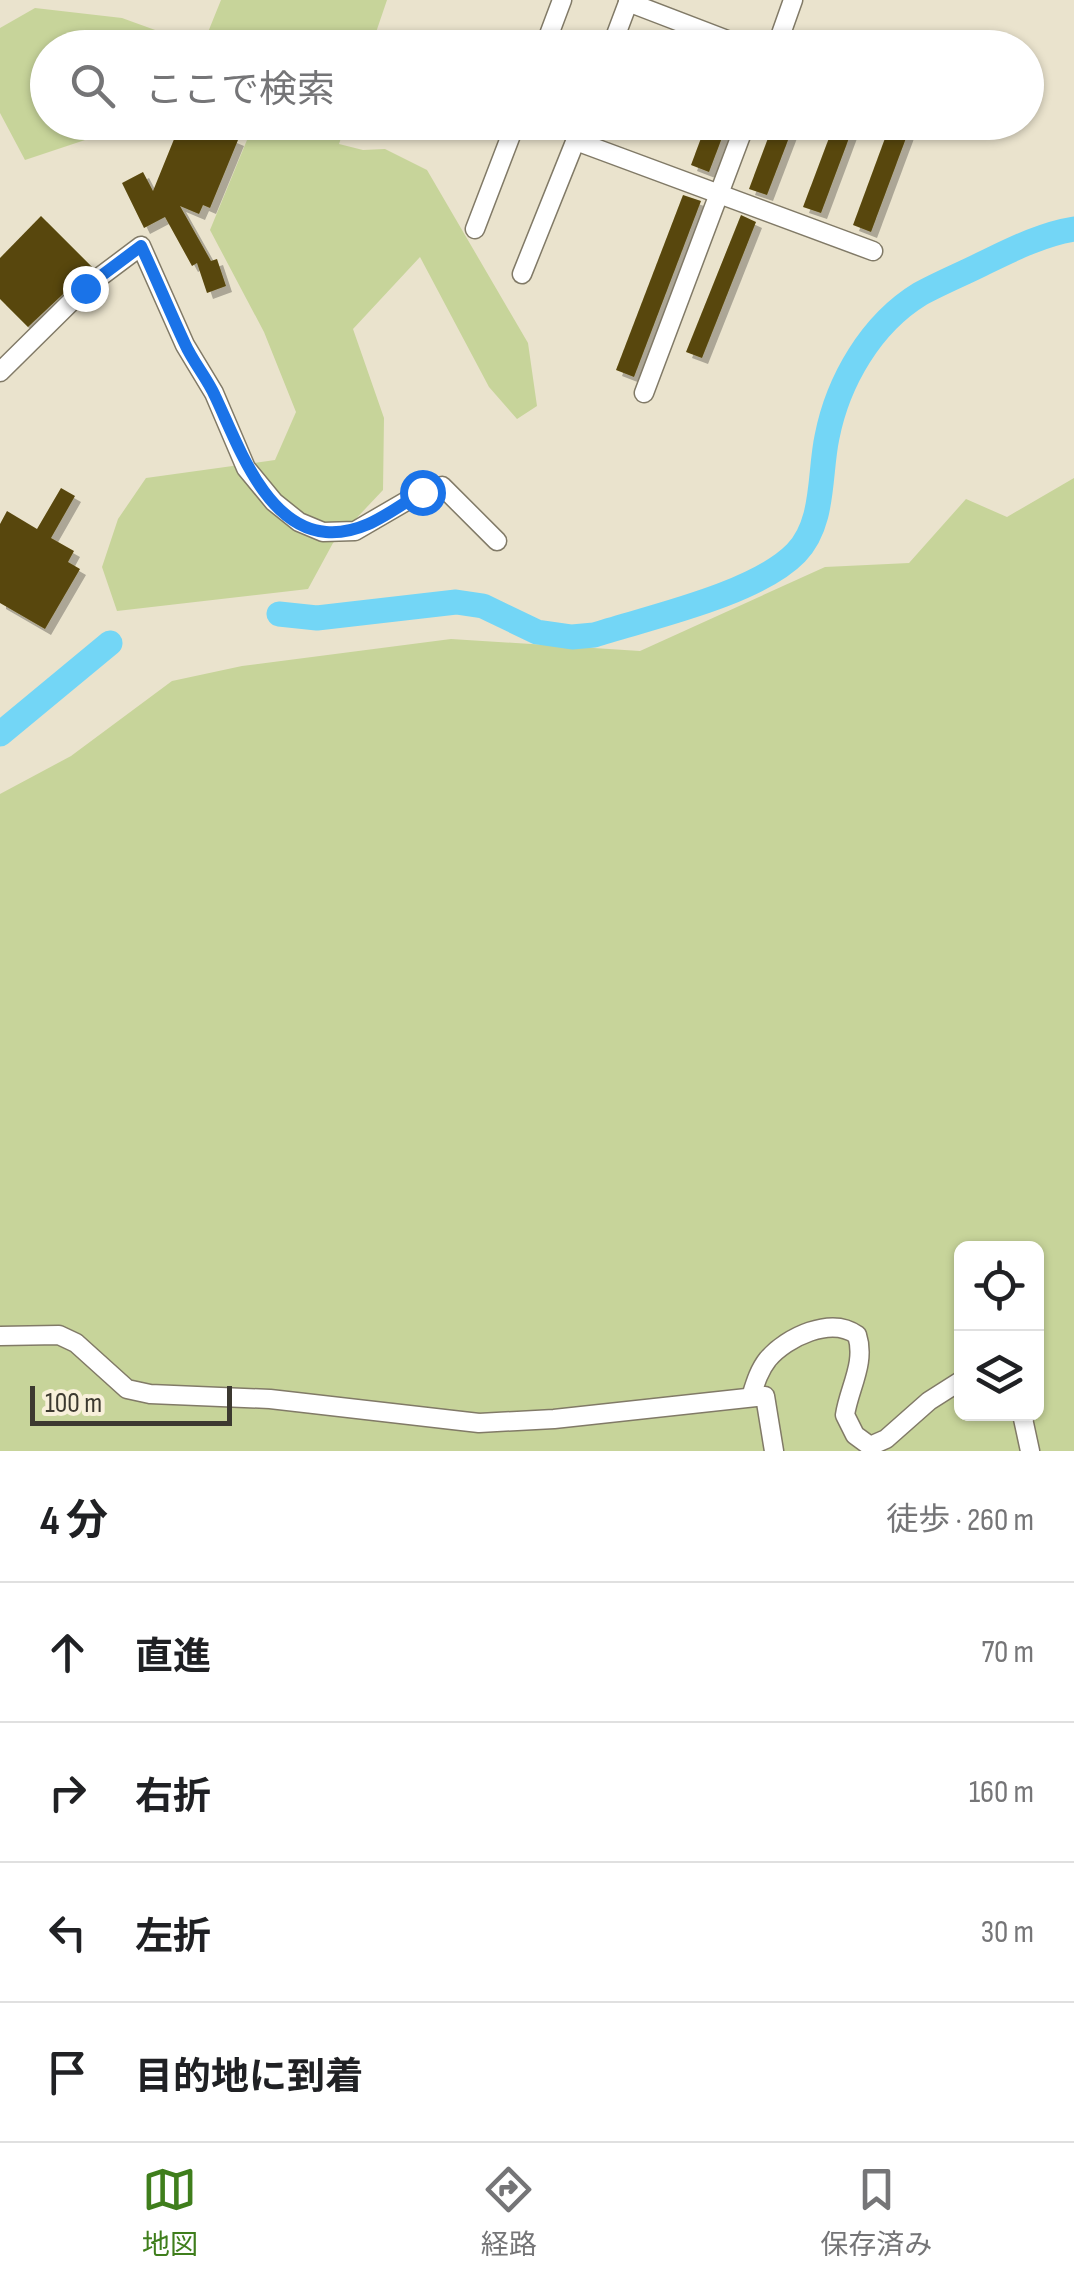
<!DOCTYPE html>
<html lang="ja">
<head>
<meta charset="utf-8">
<style>
	:root { --surface:#fff; --page:#f2f2f2; --text:#202124; --muted:#757577; --line:#e0e0e0; --accent:#3f7e1c }
	body { margin:0; font-family:"Sofia Sans Condensed","Noto Sans JP",sans-serif; background:var(--page); color:var(--text) }
	.controls { position:absolute; right:30px; bottom:30px; display:grid; overflow:hidden; border-radius:15px; box-shadow:0 2px 8px #0004 }
	.controls button { width:90px; height:90px; display:grid; place-items:center; padding:0; border:0; border-bottom:2px solid var(--line); background:var(--surface); color:var(--text); font:50px sans-serif }
	.scale { position:absolute; left:30px; bottom:25px; width:202px; box-sizing:border-box; padding-left:10px; border:5px solid #3c3930; border-top:0; font-size:28px; line-height:35px; white-space:nowrap; color:#3c3930; -webkit-text-stroke:8px #f8f0da; paint-order:stroke }
	.stop { position:absolute; width:30px; height:30px; margin:-22px; border:8px solid #1a73e8; border-radius:50%; background:#fff }
	.stop.end { background:#1a73e8; border-color:#fff; box-shadow:0 2px 10px #0008 }
	.list { margin:0; padding:0; list-style:none }
	h2 { display:flex; justify-content:space-between; align-items:center; height:130px; margin:0; padding:0 40px; font-size:42px }
	h2 small { font-size:32px; font-weight:400; color:var(--muted) }
	.list li { display:grid; grid-template-columns:65px 1fr auto; gap:30px; align-items:center; box-sizing:border-box; height:140px; padding:0 40px; border-top:2px solid var(--line) }
	.list b { display:block; font-size:38px; white-space:nowrap }
	.list em { font-size:32px; font-style:normal; color:var(--muted) }
	.icon { flex:none; width:55px; height:55px; fill:none; stroke:currentColor; stroke-width:2; stroke-linecap:round; stroke-linejoin:round }
	.map { position:relative; flex:none; width:1074px; height:1451px; overflow:hidden }
	.search { position:absolute; background:var(--surface); box-shadow:0 2px 8px #0004; left:30px; right:30px; top:30px; height:110px; display:flex; align-items:center; gap:25px; box-sizing:border-box; padding:0 35px; border-radius:55px; color:var(--muted); font-size:38px }
	.sheet { height:690px; background:var(--surface) }
	nav { display:flex; justify-content:space-around; align-items:center; box-sizing:border-box; height:140px; border-top:2px solid var(--line); background:var(--surface); font-size:28px; color:var(--muted) }
	nav a { display:grid; justify-items:center; gap:5px }
	nav .on { color:var(--accent) }
	.map>svg:first-child { display:block }
	.green { fill:#c7d49a; fill-rule:evenodd }
	.lines { fill:none; stroke-linecap:round; stroke-linejoin:round }
	.river { stroke:#73d6f6; stroke-width:25 }
	.building { fill:#59470a; filter:url(#shadow) }
	.minor-casing { stroke:#817a67; stroke-width:21 }
	.minor { stroke:#fff; stroke-width:18 }
	.route { stroke:#1a73e8; stroke-width:12 }
</style>
</head>
<body>
<div class="map">
<svg width="1074" height="1451" viewBox="0 0 1074 1451">
	<defs>
		<filter id="shadow"><feDropShadow dx="6" dy="6" stdDeviation="0" flood-color="#0004"/></filter>
	</defs>
	<rect width="100%" height="100%" fill="#eae3cd"/>
	<g class="green">
		<polygon points="221,0 387,0 371,47 48,48 48,122 136,123 25,160 0,113 0,28 35,8 122,18 202,47"/>
		<polygon points="184,123 346,123 339,144 363,150 385,149 427,170 528,343 537,406 517,419 489,387 420,257 353,329 384,418 383,490 333,543 308,589 117,611 102,567 118,519 146,478 275,460 296,412 264,332 210,230 247,140"/>
		<path d="M 1074,478 L 1074,1451 L 0,1451 L 0,794 L 71,756 L 172,681 L 242,666 L 451,639 L 640,651 L 825,567 L 909,563 L 966,499 L 1007,517 ZM 962,1248 L 1036,1248 L 1036,1414 L 962,1414 Z"/>
	</g>
	<g class="lines">
		<g class="river">
			<path d="M 279,614 L 317,618 L 456,602 L 483,606 L 537,632 L 572,637 L 594,635 C 651,617 756,594 796,553 C 825,523 819,474 827,437 C 838,381 871,324 920,294 C 940,283 962,274 982,264 C 1011,250 1042,234 1074,229"/>
			<polyline points="0,734 110,643"/>
		</g>
	</g>
	<g class="building">
		<polygon points="181,122 195,122 238,140 210,208 203,205 199,214 180,206 211,261 217,259 226,286 207,293 197,263 192,266 165,217 144,228 122,183 143,172 153,191"/>
		<polygon points="707,122 728,122 709,172 691,165"/>
		<polygon points="774,122 795,122 767,195 749,189"/>
		<polygon points="835,122 855,122 821,213 803,207"/>
		<polygon points="891,122 912,122 871,232 853,225"/>
		<polygon points="683,195 701,201 634,377 616,370"/>
		<polygon points="741,215 756,222 702,358 686,352"/>
		<polygon points="41,216 92,267 28,327 0,299 0,258"/>
		<polygon points="61,488 75,496 51,538 74,551 68,562 80,569 45,629 0,603 0,524 7,511 37,529"/>
	</g>
	<g class="lines">
		<g class="minor-casing">
			<g id="minor">
				<polyline points="628,2 748,48"/>
				<polyline points="544,48 562,0"/>
				<polyline points="611,48 629,0"/>
				<polyline points="776,48 793,0"/>
				<polyline points="576,141 873,251"/>
				<polyline points="475,229 516,122"/>
				<polyline points="522,274 583,122"/>
				<polyline points="0,372 85,288 141,246 185,345 214,393 246,468 274,502 299,522 323,532 355,531 422,492 442,486 497,541"/>
				<polyline points="644,393 746,122"/>
				<polyline points="0,1336 59,1335 76,1343 127,1389 150,1394 270,1399 479,1423 554,1419 765,1396 774,1451"/>
				<path d="M 751,1397 C 755,1384 759,1370 768,1359 C 787,1337 831,1316 857,1335 C 866,1363 849,1388 845,1415 L 855,1435 L 870,1446 L 886,1439 L 929,1401 L 962,1380"/>
				<polyline points="1022,1414 1030,1451"/>
			</g>
		</g>
		<use href="#minor" class="minor"/>
	</g>
	<g class="lines">
		<path class="route" d="M 85,288 L 141,246 C 156,278 170,312 185,344 C 193,362 207,378 215,396 C 237,442 265,527 326,532 C 364,535 392,510 422,492"/>
	</g>
</svg>
<div class="controls">
<button><svg class="icon" aria-label="locate" viewBox="0 0 24 24"><circle cx="12" cy="12" r="6"/><path d="M12 2v4M12 18v4M2 12h4M18 12h4"/></svg></button>
<button><svg class="icon" aria-label="layers" viewBox="0 0 24 24"><path d="M12 4l9 5-9 5-9-5zM3 14l9 5 9-5"/></svg></button>
</div>
<div class="scale">100 m</div>
<div class="stop" style="left:422px;top:492px"></div>
<div class="stop end" style="left:85px;top:288px"></div>
<div class="search"><svg class="icon" aria-label="search" viewBox="0 0 24 24"><circle cx="10" cy="10" r="6"/><path d="M15 15l6 6"/></svg>ここで検索</div>
</div>
<section class="sheet">
<h2>4 分<small>徒歩 · 260 m</small></h2>
<ul class="list">
<li><svg class="icon" aria-label="ahead" viewBox="0 0 24 24"><path d="M12 20V5M6 11l6-6 6 6"/></svg><div><b>直進</b></div><em>70 m</em></li>
<li><svg class="icon" aria-label="right" viewBox="0 0 24 24"><path d="M7 20v-9h11M14 6l5 5-5 5"/></svg><div><b>右折</b></div><em>160 m</em></li>
<li><svg class="icon" aria-label="left" viewBox="0 0 24 24"><path d="M17 20v-9H6M10 6l-5 5 5 5"/></svg><div><b>左折</b></div><em>30 m</em></li>
<li><svg class="icon" aria-label="arrive" viewBox="0 0 24 24"><path d="M6 21V4h12l-3 4 3 4H6"/></svg><div><b>目的地に到着</b></div></li>
</ul>
</section>
<nav>
<a class="on"><svg class="icon" aria-label="map" viewBox="0 0 24 24"><path d="M3 6l6-2 6 2 6-2v14l-6 2-6-2-6 2zM9 4v14M15 6v14"/></svg>地図</a>
<a><svg class="icon" aria-label="directions" viewBox="0 0 24 24"><path d="M12 3l9 9-9 9-9-9zM9 14v-3h6M13 9l2 2-2 2"/></svg>経路</a>
<a><svg class="icon" aria-label="saved" viewBox="0 0 24 24"><path d="M7 4h10v16l-5-4-5 4z"/></svg>保存済み</a>
</nav>
</body>
</html>
